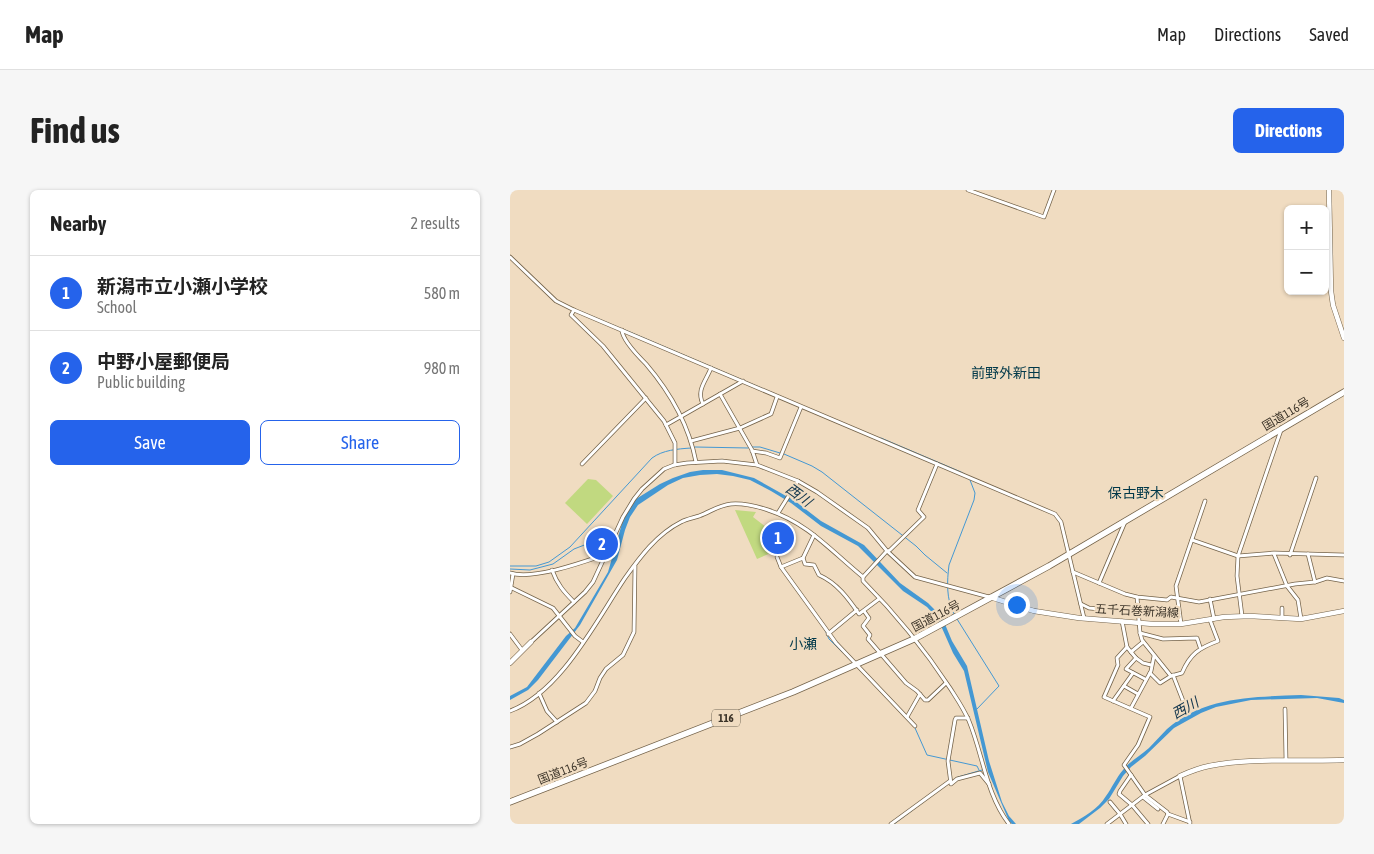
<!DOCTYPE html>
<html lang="en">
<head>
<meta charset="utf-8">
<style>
	:root { --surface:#fff; --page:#f6f6f6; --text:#222; --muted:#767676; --line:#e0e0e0; --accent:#2563eb }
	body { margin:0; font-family:"Asap Condensed","Noto Sans JP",sans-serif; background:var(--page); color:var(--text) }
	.controls { position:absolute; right:15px; top:15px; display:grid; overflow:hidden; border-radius:8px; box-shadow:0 1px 4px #0004 }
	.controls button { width:45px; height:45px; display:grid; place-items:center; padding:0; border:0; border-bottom:1px solid var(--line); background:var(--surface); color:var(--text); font:25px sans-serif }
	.you { position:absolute; left:506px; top:414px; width:18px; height:18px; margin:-12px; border:4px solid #fff; border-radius:50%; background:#1a73e8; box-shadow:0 0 0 8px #1a73e833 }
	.badge { display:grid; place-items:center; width:32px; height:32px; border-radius:50%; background:var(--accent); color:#fff; font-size:16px; font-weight:700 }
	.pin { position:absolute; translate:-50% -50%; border:2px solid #fff; box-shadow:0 1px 5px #0006 }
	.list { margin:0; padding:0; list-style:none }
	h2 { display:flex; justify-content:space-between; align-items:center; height:65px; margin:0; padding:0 20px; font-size:21px }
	h2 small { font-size:16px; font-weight:400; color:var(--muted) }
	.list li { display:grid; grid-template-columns:32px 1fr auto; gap:15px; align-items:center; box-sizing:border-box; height:75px; padding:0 20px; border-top:1px solid var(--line) }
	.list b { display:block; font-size:19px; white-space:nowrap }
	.list p { margin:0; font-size:16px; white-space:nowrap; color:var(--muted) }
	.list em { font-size:16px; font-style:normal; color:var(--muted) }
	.actions { display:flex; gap:10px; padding:15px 20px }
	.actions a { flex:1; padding:11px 0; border:1px solid var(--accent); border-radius:8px; text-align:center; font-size:18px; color:var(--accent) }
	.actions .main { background:var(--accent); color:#fff }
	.map { position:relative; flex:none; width:834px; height:634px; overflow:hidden; border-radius:8px }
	header { display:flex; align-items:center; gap:30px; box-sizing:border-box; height:70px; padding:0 25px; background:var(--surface); border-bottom:1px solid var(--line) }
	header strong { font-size:24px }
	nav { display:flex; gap:28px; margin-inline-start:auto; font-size:18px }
	.intro { display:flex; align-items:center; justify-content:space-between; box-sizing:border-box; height:120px; padding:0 30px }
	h1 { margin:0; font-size:35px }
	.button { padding:12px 22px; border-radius:8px; background:var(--accent); color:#fff; font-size:18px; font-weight:700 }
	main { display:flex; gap:30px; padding:0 30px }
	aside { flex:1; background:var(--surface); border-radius:8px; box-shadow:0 1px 4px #0004 }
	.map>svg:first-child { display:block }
	.green { fill:#c1d980 }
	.water { fill:#4498d3 }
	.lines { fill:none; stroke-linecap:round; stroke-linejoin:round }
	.stream { stroke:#4498d3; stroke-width:1 }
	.street-casing { stroke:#74634a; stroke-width:4.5 }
	.secondary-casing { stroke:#74634a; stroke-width:5.5 }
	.primary-casing { stroke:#74634a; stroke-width:5.5 }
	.highway-casing { stroke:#74634a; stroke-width:7 }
	.street { stroke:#fff; stroke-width:3 }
	.secondary { stroke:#fff; stroke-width:4.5 }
	.primary { stroke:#fff; stroke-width:4.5 }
	.highway { stroke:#fff; stroke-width:5.5 }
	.labels { text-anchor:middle; stroke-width:4.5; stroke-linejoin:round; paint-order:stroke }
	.shield { fill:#f0dcc1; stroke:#716656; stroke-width:1 }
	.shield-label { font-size:11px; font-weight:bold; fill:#3b3328 }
	.street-label { font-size:12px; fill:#3b3328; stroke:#f0dcc1 }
	.neighbourhood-label { font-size:14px; fill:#013849; stroke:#f0dcc1 }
	.water-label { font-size:14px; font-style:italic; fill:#10344c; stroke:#f0dcc1 }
</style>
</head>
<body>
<header>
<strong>Map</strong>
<nav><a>Map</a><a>Directions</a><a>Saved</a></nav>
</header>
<div class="intro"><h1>Find us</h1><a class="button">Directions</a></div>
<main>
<aside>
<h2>Nearby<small>2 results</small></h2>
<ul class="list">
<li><span class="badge">1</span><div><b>新潟市立小瀬小学校</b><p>School</p></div><em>580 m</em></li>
<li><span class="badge">2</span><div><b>中野小屋郵便局</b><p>Public building</p></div><em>980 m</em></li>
</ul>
<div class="actions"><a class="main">Save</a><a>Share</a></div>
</aside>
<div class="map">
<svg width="834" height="634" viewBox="0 0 834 634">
	<rect width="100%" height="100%" fill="#f0dcc1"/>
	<g class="green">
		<polygon points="78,289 86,290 103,306 77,334 55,313"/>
		<polygon points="225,320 246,322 243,327 256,337 253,341 266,351 272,343 284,353 247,369"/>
	</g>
	<g class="water">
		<polygon points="193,280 212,280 244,288 285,311 311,331 354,355 390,393 418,413 432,427 442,451 457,476 479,571 492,612 499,626 506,634 502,634 499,631 478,582 454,481 443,463 428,429 417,417 393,401 348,356 311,336 281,313 261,301 240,290 223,286 207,284 190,285 173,288 158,295 128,315 120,327 115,340 107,370 70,435 28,490 18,500 0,510 0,506 17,497 56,446 65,438 98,382 113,330 126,309 150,294 163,288 180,282"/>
		<path d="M 791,505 L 829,508 L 834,510 L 834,513 L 807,508 L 741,510 L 706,517 L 691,523 L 664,538 L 635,566 L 621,577 L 613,586 L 599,609 L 590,618 L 569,634 L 561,634 C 574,627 588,619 596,606 C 602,598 606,588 613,580 C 620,571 630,566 639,558 C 645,552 651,545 657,539 C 694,506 745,507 791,505 Z"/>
	</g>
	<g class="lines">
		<g class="stream">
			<polyline points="0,69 47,113"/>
			<polyline points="72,122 112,139"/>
			<polyline points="115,140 270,206"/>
			<polyline points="371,248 451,282 458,286"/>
			<polyline points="185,257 238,258"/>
			<polyline points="242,257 250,257 270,263"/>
			<polyline points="274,264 302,276 312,282 406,356 415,365 437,383"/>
			<path d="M 0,376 L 26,376 L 39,372 L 60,357 L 142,268 C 153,260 167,259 181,258"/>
			<polyline points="0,379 20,380 43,374 64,359 90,349 98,349 108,354"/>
			<path d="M 444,424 C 436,409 437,391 439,375 L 464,310 L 465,303 L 460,290"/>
			<polyline points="447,429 489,496 467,519"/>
			<polyline points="315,440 319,449 332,462"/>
			<polyline points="405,538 417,565 467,576 469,580"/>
			<polyline points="448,587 472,580"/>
			<polyline points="384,634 428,601"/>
		</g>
		<g class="street-casing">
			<g id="street">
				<polyline points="458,0 534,27 544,0"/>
				<polyline points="0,67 46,111 64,120 545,324 551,332 574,428"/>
				<polyline points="64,120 61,125 93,156 154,231 165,253 165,275"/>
				<path d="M 112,140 C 112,150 129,167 136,174 C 160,202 179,236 186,272"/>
				<polyline points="210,204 242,260 247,275"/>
				<path d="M 193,214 C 186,200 196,191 201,178"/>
				<polyline points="156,235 233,191"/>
				<polyline points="181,251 230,238 261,224 267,207"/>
				<polyline points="242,261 256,263 270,268 291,217"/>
				<polyline points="72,274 136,208"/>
				<polyline points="268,323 288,291"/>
				<polyline points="682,350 728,366 764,363 834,365"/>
				<polyline points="764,364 777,396 788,410 791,429"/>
				<polyline points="780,365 806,288"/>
				<polyline points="267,367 271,377 326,453 405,536"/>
				<path d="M 293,368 L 295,374 L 304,375 L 309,385 C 327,393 338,408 349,424 L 369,409"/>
				<polyline points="271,377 293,368 304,345"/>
				<path d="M 42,380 C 47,394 54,402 64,412"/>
				<polyline points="563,382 615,404 627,407 657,410 661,407 689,412 785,394 805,392 798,364"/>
				<path d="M 0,383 C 23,390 71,373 94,365"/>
				<polyline points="353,387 376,362 380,360 414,327 408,320 427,274"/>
				<polyline points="805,392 817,388 834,391"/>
				<polyline points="589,393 615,332"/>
				<polyline points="0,397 43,418 65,446 73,452"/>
				<polyline points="0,402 3,384"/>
				<polyline points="627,407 630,443 632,450 661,486"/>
				<polyline points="700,409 704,429"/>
				<polyline points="571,414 579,418 589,419"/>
				<polyline points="354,421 359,428 353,436 360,445 358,449 396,493 407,501 415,510 418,510 436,493"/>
				<polyline points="732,426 727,386 728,366 771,240"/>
				<polyline points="772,427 772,418"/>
				<polyline points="612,431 617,457 607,468 608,475 594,507 640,527 628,555 614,575 635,605 657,622 658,624 680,632"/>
				<polyline points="671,434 666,396 695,311"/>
				<polyline points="630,443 653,449 687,448 690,457"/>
				<polyline points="0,444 12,460"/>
				<polyline points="318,444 347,420"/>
				<polyline points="21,452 75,402 83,392 113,327 124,309 132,299 154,279 164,275 177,273 212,271 247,275 288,291 307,302 358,338 377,361 405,387 479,407"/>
				<polyline points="617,457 621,462 633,452"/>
				<polyline points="621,462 626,468 616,479 635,489"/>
				<polyline points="626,468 633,473 641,475"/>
				<path d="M 640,483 L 650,493 L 661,486 L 672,483 C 680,464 689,458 708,451 L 700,430"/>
				<polyline points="663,485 677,521"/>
				<polyline points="614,496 628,504"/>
				<polyline points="29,503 37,521 47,532"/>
				<polyline points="603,511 623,483"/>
				<polyline points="621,518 641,481 644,466"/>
				<polyline points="775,519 776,570"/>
				<path d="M 0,521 C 51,502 86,431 115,388 C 130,367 147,344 171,332 C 177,329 183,328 189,326 C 200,322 209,315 221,314 C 234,313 246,316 258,320 C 298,333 321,361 353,387 L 353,391 C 385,423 415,460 440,498 C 447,509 454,519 459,531 C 473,565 476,604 499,634"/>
				<polyline points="397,527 410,504"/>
				<polyline points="458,528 446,528 445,530 438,571 441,594 447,589 470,583 479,594"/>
				<polyline points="0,557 10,554 28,544 76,513 85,501 90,488 96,479 113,465 124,442 125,376"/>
				<polyline points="621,585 610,601 609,604 622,615 638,634"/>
				<polyline points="633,607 648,619"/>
				<polyline points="600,612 610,624 616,634"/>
				<polyline points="381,634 440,591"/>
				<polyline points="597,634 635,605 670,586 680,634"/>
				<polyline points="653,634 658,624"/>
			</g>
		</g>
		<g class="secondary-casing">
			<g id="secondary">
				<polyline points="480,407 524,421 569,428 643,434 671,434 714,427 740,426 791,429 834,421"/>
				<polyline points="0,473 21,452"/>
				<path d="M 670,586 C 679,582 689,578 699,576 C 742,567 790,572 834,570"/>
			</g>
		</g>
		<g class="primary-casing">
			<polyline id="primary" points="819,0 821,101 823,115 834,148"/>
		</g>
		<g class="highway-casing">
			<polyline id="highway" points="0,612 283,502 404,449 539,376 834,202"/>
		</g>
		<use href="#street" class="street"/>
		<use href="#secondary" class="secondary"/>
		<use href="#primary" class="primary"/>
		<use href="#highway" class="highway"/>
	</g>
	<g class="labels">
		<rect class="shield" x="202" y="519.5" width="28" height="17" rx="4"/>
		<g class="shield-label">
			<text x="216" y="532">116</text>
		</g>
		<g class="street-label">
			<text transform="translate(776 224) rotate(-31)" y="4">国道116号</text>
			<text transform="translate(627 421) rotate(3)" y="4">五千石巻新潟線</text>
			<text transform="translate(426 426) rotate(-28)" y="4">国道116号</text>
			<text transform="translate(53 581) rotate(-21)" y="4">国道116号</text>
		</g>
		<g class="neighbourhood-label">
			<text x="496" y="188">前野外新田</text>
			<text x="626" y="308">保古野木</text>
			<text x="293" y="459">小瀬</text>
		</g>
		<g class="water-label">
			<text transform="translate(289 305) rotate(36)" y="5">西川</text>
			<text transform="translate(675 518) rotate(-29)" y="5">西川</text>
		</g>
	</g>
</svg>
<div class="controls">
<button>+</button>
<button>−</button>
</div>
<div class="you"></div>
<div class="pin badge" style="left:268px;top:348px">1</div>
<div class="pin badge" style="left:92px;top:354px">2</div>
</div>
</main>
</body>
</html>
